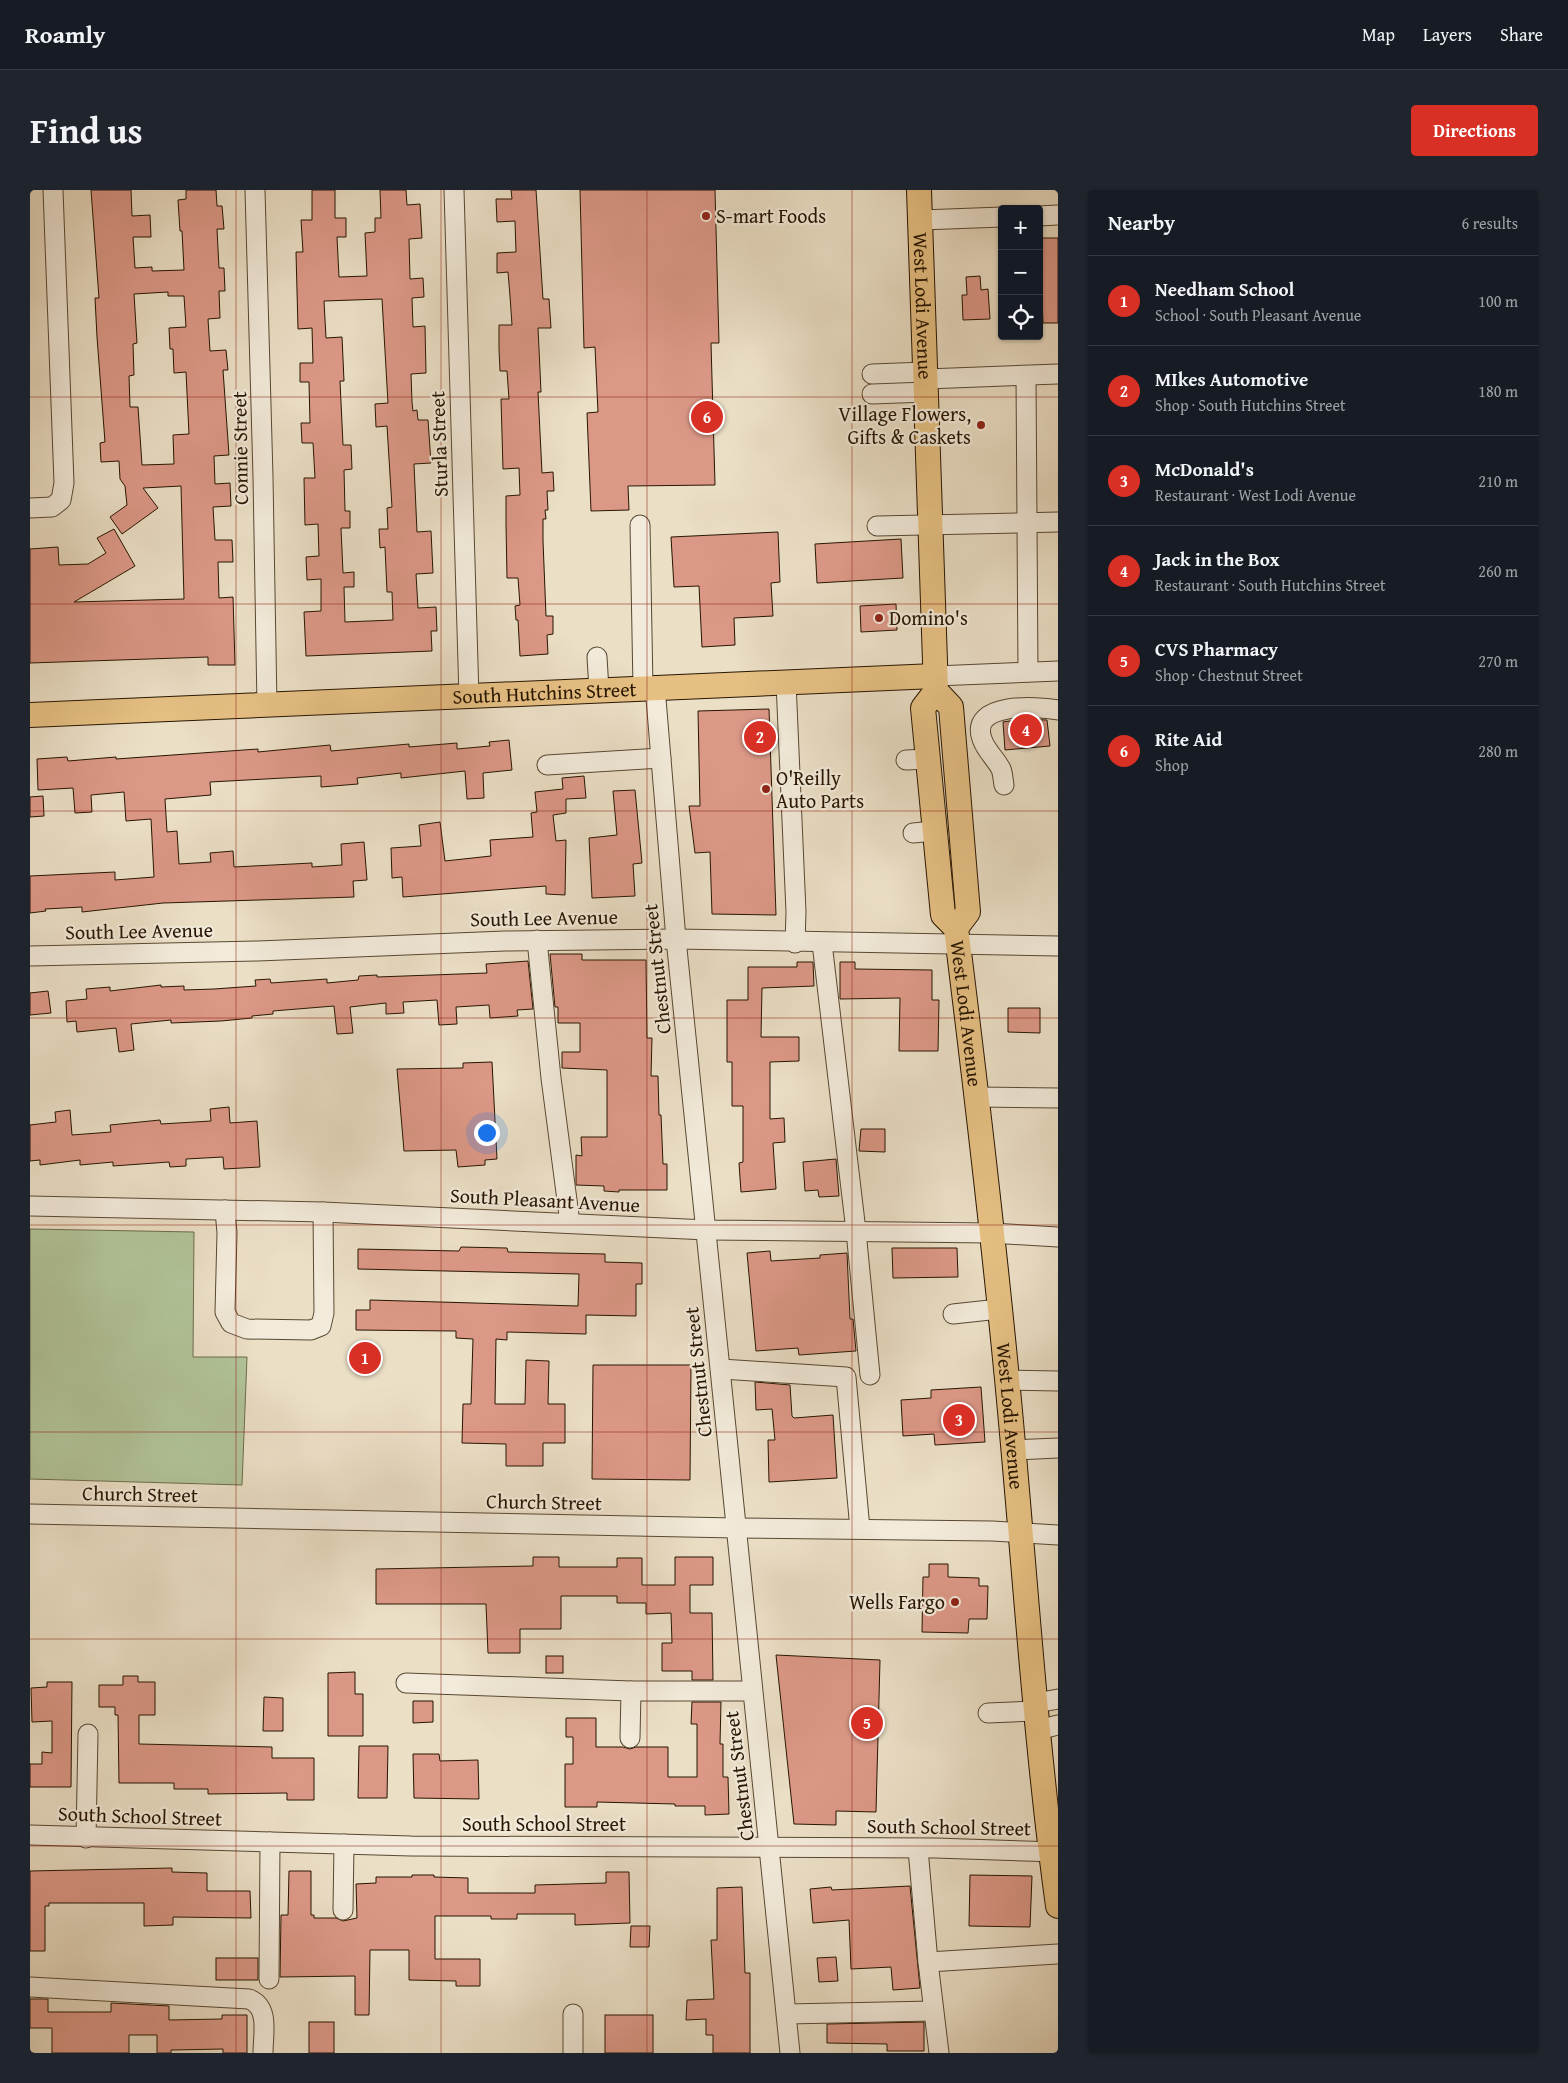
<!DOCTYPE html>
<html lang="en">
<head>
<meta charset="utf-8">
<style>
	:root { --surface:#171b24; --page:#20242c; --text:#f1f3f6; --muted:#9ea1a6; --line:#363941; --accent:#d93025 }
	body { margin:0; font-family:"Gentium Book Plus",serif; background:var(--page); color:var(--text) }
	.controls { position:absolute; right:15px; top:15px; display:grid; overflow:hidden; border-radius:5px; box-shadow:0 1px 4px #0004 }
	.controls button { width:45px; height:45px; display:grid; place-items:center; padding:0; border:0; border-bottom:1px solid var(--line); background:var(--surface); color:var(--text); font:25px sans-serif }
	.you { position:absolute; left:456px; top:942px; width:18px; height:18px; margin:-12px; border:4px solid #fff; border-radius:50%; background:#1a73e8; box-shadow:0 0 0 8px #1a73e833 }
	.badge { display:grid; place-items:center; width:32px; height:32px; border-radius:50%; background:var(--accent); color:#fff; font-size:16px; font-weight:700 }
	.pin { position:absolute; translate:-50% -50%; border:2px solid #fff; box-shadow:0 1px 5px #0006 }
	.list { margin:0; padding:0; list-style:none }
	h2 { display:flex; justify-content:space-between; align-items:center; height:65px; margin:0; padding:0 20px; font-size:21px }
	h2 small { font-size:16px; font-weight:400; color:var(--muted) }
	.list li { display:grid; grid-template-columns:32px 1fr auto; gap:15px; align-items:center; box-sizing:border-box; height:90px; padding:0 20px; border-top:1px solid var(--line) }
	.list b { display:block; font-size:19px; white-space:nowrap }
	.list p { margin:0; font-size:16px; white-space:nowrap; color:var(--muted) }
	.list em { font-size:16px; font-style:normal; color:var(--muted) }
	.icon { flex:none; width:28px; height:28px; fill:none; stroke:currentColor; stroke-width:2; stroke-linecap:round; stroke-linejoin:round }
	.map { position:relative; flex:none; width:1028px; height:1863px; overflow:hidden; border-radius:5px }
	header { display:flex; align-items:center; gap:30px; box-sizing:border-box; height:70px; padding:0 25px; background:var(--surface); border-bottom:1px solid var(--line) }
	header strong { font-size:24px }
	nav { display:flex; gap:28px; margin-inline-start:auto; font-size:18px }
	.intro { display:flex; align-items:center; justify-content:space-between; box-sizing:border-box; height:120px; padding:0 30px }
	h1 { margin:0; font-size:35px }
	.button { padding:12px 22px; border-radius:5px; background:var(--accent); color:#fff; font-size:18px; font-weight:700 }
	main { display:flex; gap:30px; padding:0 30px }
	aside { flex:1; background:var(--surface); border-radius:5px; box-shadow:0 1px 4px #0004 }
	.map>svg:first-child { display:block }
	.green { fill:#b1c399; stroke:#6c6c4c }
	.building { fill:#dc9887; stroke:#271500; fill-rule:evenodd }
	.lines { fill:none; stroke-linecap:round; stroke-linejoin:round }
	.minor-casing { stroke:#584832; stroke-width:21 }
	.major-casing { stroke:#271500; stroke-width:26 }
	.minor { stroke:#f2eada; stroke-width:19 }
	.major { stroke:#e6c083; stroke-width:24 }
	.grid { fill:none; stroke:#8f2418; stroke-width:1; stroke-opacity:0.55 }
	.poi-dot { fill:#8f2418; stroke:#f2eada; stroke-width:2 }
	.labels { text-anchor:middle; stroke-width:4.5; stroke-linejoin:round; paint-order:stroke }
	.poi-label { font-size:20px; fill:#271500; stroke:#f2eada; text-anchor:start }
	.street-label { font-size:20px; fill:#271500; stroke:#f2eada }
</style>
</head>
<body>
<header>
<strong>Roamly</strong>
<nav><a>Map</a><a>Layers</a><a>Share</a></nav>
</header>
<div class="intro"><h1>Find us</h1><a class="button">Directions</a></div>
<main>
<div class="map">
<svg width="1028" height="1863" viewBox="0 0 1028 1863">
	<rect width="100%" height="100%" fill="#ebdfc6"/>
	<filter id="stains"><feTurbulence type="fractalNoise" baseFrequency=".004" numOctaves="4"/><feColorMatrix values="0 0 0 0 .2 0 0 0 0 .09 0 0 0 0 .02 0 0 0 .5 -.17"/></filter>
	<radialGradient id="worn" r=".72"><stop offset=".6" stop-color="#630" stop-opacity="0"/><stop offset="1" stop-color="#630" stop-opacity=".3"/></radialGradient>
	<polygon class="green" points="0,1039 164,1042 163,1167 217,1167 212,1295 0,1289"/>
	<g class="building">
		<path d="M 61,0 L 101,0 L 102,26 L 120,25 L 121,47 L 103,47 L 105,78 L 122,77 L 122,81 L 154,80 L 152,41 L 150,41 L 148,10 L 156,9 L 156,0 L 186,0 L 187,16 L 192,16 L 194,39 L 187,39 L 189,78 L 194,78 L 195,101 L 189,101 L 190,128 L 178,129 L 180,161 L 196,160 L 198,180 L 193,180 L 199,265 L 184,266 L 185,294 L 200,293 L 201,316 L 183,317 L 185,350 L 202,350 L 203,372 L 188,372 L 189,408 L 203,407 L 205,475 L 178,475 L 178,467 L 0,473 L 0,359 L 28,357 L 29,375 L 58,374 L 76,363 L 67,348 L 84,339 L 105,376 L 44,412 L 154,409 L 151,296 L 113,298 L 128,318 L 92,344 L 80,327 L 97,315 L 95,296 L 90,289 L 89,271 L 71,272 L 70,253 L 75,252 L 67,147 L 65,108 L 69,108 ZM 138,102 L 138,106 L 154,106 L 156,137 L 139,138 L 140,159 L 143,159 L 144,183 L 156,182 L 159,244 L 143,245 L 144,274 L 112,275 L 108,217 L 100,217 L 99,186 L 104,185 L 103,154 L 107,153 L 104,104 Z"/>
		<path d="M 282,0 L 305,0 L 305,28 L 316,28 L 316,47 L 307,47 L 309,87 L 337,86 L 335,43 L 345,42 L 345,28 L 351,28 L 350,0 L 376,0 L 377,15 L 390,14 L 392,48 L 379,49 L 380,89 L 393,88 L 394,107 L 382,108 L 383,137 L 395,136 L 396,183 L 381,184 L 382,212 L 383,221 L 387,220 L 388,230 L 398,230 L 401,273 L 384,274 L 387,342 L 401,341 L 403,383 L 386,384 L 388,418 L 406,417 L 407,441 L 401,441 L 402,461 L 276,466 L 274,422 L 291,421 L 291,389 L 277,390 L 276,367 L 289,366 L 288,334 L 275,335 L 274,288 L 285,288 L 283,253 L 272,253 L 271,233 L 280,233 L 279,192 L 270,192 L 270,173 L 283,173 L 282,138 L 268,139 L 266,62 L 273,62 L 271,30 L 282,30 ZM 352,109 L 358,213 L 345,214 L 346,237 L 357,236 L 362,317 L 357,318 L 358,339 L 349,339 L 350,358 L 355,357 L 357,402 L 362,402 L 363,430 L 315,432 L 314,397 L 324,397 L 324,382 L 313,383 L 311,338 L 320,338 L 320,321 L 315,321 L 314,280 L 322,279 L 321,255 L 313,255 L 310,191 L 314,191 L 312,147 L 296,148 L 294,111 Z"/>
		<polygon points="481,0 506,0 513,109 519,109 521,138 508,138 511,202 508,202 512,283 523,282 524,301 517,301 518,320 515,320 516,329 513,329 513,351 516,426 523,426 523,444 517,445 518,464 490,466 488,430 486,430 485,416 490,415 488,388 477,388 476,334 476,306 490,305 489,278 473,279 471,209 479,209 477,181 470,181 469,159 469,135 482,135 480,106 478,82 467,83 467,63 486,62 485,31 467,32 466,9 482,9"/>
		<polygon points="550,0 685,0 689,153 681,153 685,295 598,296 599,320 561,321 557,223 568,222 565,157 554,158"/>
		<polygon points="1009,48 1028,48 1028,133 1013,133"/>
		<polygon points="950,86 951,100 958,99 960,129 933,130 932,105 937,105 936,87"/>
		<polygon points="748,342 750,392 741,393 743,426 704,428 705,455 672,457 669,396 644,397 641,347"/>
		<polygon points="871,349 873,388 787,393 785,354"/>
		<polygon points="866,414 867,440 831,442 830,416"/>
		<polygon points="739,519 746,725 682,724 680,662 665,663 659,616 670,616 668,521"/>
		<polygon points="992,529 1017,530 1020,556 975,560 973,532"/>
		<polygon points="479,550 482,580 453,583 454,608 437,609 435,581 371,588 371,583 327,588 328,594 291,597 291,586 180,592 181,605 135,609 137,642 147,641 149,674 181,672 180,663 203,661 204,677 282,673 282,677 312,675 311,654 334,652 337,690 323,691 324,707 133,713 52,722 52,717 15,719 16,721 0,723 0,686 85,682 85,690 124,687 121,629 96,631 94,602 61,605 62,622 45,623 43,598 8,600 7,569 37,567 38,571 86,567 86,569 228,559 228,562 300,555 301,561 379,554 379,557 427,553 427,559 460,556 459,552"/>
		<polygon points="554,586 556,608 536,609 536,623 523,625 526,651 536,650 535,705 516,704 516,696 373,707 372,687 362,688 361,658 391,656 389,635 410,632 415,671 461,666 460,650 503,647 501,623 507,622 505,602 533,599 532,588"/>
		<polygon points="605,600 612,673 603,674 605,706 562,708 559,648 587,645 583,601"/>
		<polygon points="13,606 14,626 0,627 0,607"/>
		<polygon points="520,764 552,764 552,770 616,770 617,848 622,848 621,886 628,886 629,925 631,925 633,974 637,974 637,1000 589,1000 589,1002 574,1001 574,996 546,995 546,965 552,966 551,947 577,947 577,880 532,878 532,862 550,862 550,833 528,833 528,817 525,817"/>
		<polygon points="498,771 503,819 487,820 488,826 460,828 459,815 426,817 427,834 409,835 407,810 373,812 374,823 356,824 356,813 320,817 323,843 307,844 304,816 243,821 243,824 222,826 222,828 191,831 141,833 141,830 101,834 104,860 89,862 86,838 47,842 46,831 37,832 36,811 57,809 56,799 80,797 80,801 131,795 131,797 154,796 154,800 184,799 226,796 225,790 240,789 241,793 297,789 297,793 328,790 329,786 347,785 347,787 457,783 456,774"/>
		<polygon points="767,772 783,772 784,796 732,798 731,847 769,847 769,871 740,872 740,929 754,928 755,952 743,953 746,999 711,1002 709,973 713,972 713,916 702,916 702,872 697,872 697,810 718,810 718,777 767,777"/>
		<polygon points="810,772 825,772 825,779 902,780 902,810 909,810 908,861 869,861 870,808 810,809"/>
		<polygon points="18,801 21,823 0,825 0,803"/>
		<polygon points="978,818 1010,818 1010,843 978,842"/>
		<polygon points="462,872 467,969 455,970 455,975 428,977 426,960 374,961 367,879 433,878 433,873"/>
		<polygon points="199,917 200,933 227,931 230,977 194,979 193,967 156,969 156,976 140,977 139,972 83,976 83,972 50,975 50,970 10,975 10,970 0,971 0,935 26,932 25,922 40,920 42,945 81,942 80,935 130,930 131,934 181,931 180,919"/>
		<polygon points="831,939 855,939 855,962 829,961"/>
		<polygon points="806,969 809,1006 789,1007 788,1000 775,1001 773,972"/>
		<polygon points="431,1057 477,1058 478,1062 575,1064 575,1072 612,1073 612,1094 606,1094 606,1126 556,1125 556,1144 477,1142 477,1150 466,1149 465,1214 495,1214 496,1170 519,1171 518,1214 535,1214 535,1253 513,1253 513,1276 476,1276 476,1254 432,1253 433,1214 441,1214 443,1149 426,1148 426,1141 326,1140 326,1120 340,1120 340,1110 548,1116 549,1084 328,1079 328,1059 429,1061"/>
		<polygon points="862,1058 927,1058 928,1087 863,1088"/>
		<polygon points="740,1061 741,1071 790,1068 790,1065 817,1063 820,1129 823,1129 826,1161 769,1165 768,1158 726,1161 717,1063"/>
		<polygon points="563,1175 661,1175 660,1290 562,1289"/>
		<polygon points="725,1192 760,1195 762,1226 764,1228 803,1225 807,1288 739,1292 738,1250 745,1250 742,1219 726,1220"/>
		<polygon points="951,1197 955,1252 905,1255 904,1244 873,1246 871,1210 901,1208 901,1200"/>
		<polygon points="503,1367 529,1367 529,1377 587,1377 587,1368 612,1368 612,1395 645,1395 645,1367 683,1367 683,1395 660,1395 660,1423 682,1423 683,1490 662,1490 662,1481 632,1481 632,1453 642,1453 641,1423 616,1424 616,1413 587,1413 587,1406 531,1406 531,1439 490,1439 490,1463 458,1463 456,1414 346,1414 346,1379 503,1376"/>
		<polygon points="899,1374 918,1374 918,1387 949,1388 949,1396 958,1396 957,1429 939,1429 938,1443 892,1442 893,1387 899,1387"/>
		<polygon points="746,1465 850,1470 846,1622 806,1621 806,1635 764,1634"/>
		<rect x="516" y="1466" width="17" height="17"/>
		<polygon points="325,1482 325,1504 333,1504 333,1546 298,1546 298,1483"/>
		<polygon points="93,1486 108,1486 108,1492 125,1492 125,1525 109,1525 109,1554 242,1557 242,1568 284,1568 284,1610 257,1610 257,1603 178,1604 178,1599 144,1599 144,1593 89,1593 88,1525 85,1525 85,1517 69,1517 69,1495 93,1495"/>
		<polygon points="17,1492 42,1492 41,1597 0,1597 0,1574 12,1574 12,1562 22,1563 22,1531 2,1532 1,1498 17,1497"/>
		<polygon points="234,1507 253,1508 253,1541 233,1541"/>
		<polygon points="383,1511 403,1511 403,1532 383,1533"/>
		<polygon points="662,1512 691,1512 690,1554 693,1554 693,1587 698,1587 699,1624 675,1625 675,1616 645,1616 645,1614 567,1612 567,1617 535,1617 535,1574 543,1574 543,1547 536,1547 536,1528 566,1528 566,1557 593,1557 600,1559 606,1557 638,1557 638,1587 667,1587 667,1534 661,1534"/>
		<polygon points="329,1556 358,1556 357,1608 328,1608"/>
		<polygon points="383,1564 409,1564 410,1571 448,1570 449,1609 384,1608"/>
		<polygon points="142,1678 142,1682 177,1683 177,1701 220,1701 221,1728 143,1727 143,1735 114,1736 114,1713 19,1713 19,1716 15,1716 15,1761 0,1761 0,1681"/>
		<polygon points="259,1681 281,1681 281,1725 284,1725 284,1728 306,1728 313,1731 327,1728 326,1694 346,1693 346,1687 382,1687 382,1685 404,1685 404,1687 438,1688 438,1703 505,1703 505,1695 576,1693 576,1682 599,1682 600,1733 545,1735 545,1724 487,1724 487,1729 461,1729 461,1726 405,1726 405,1769 450,1769 450,1796 426,1796 426,1791 379,1790 379,1760 340,1760 339,1825 325,1825 325,1786 250,1787 251,1725 258,1725"/>
		<polygon points="940,1685 1002,1686 1000,1737 939,1736"/>
		<polygon points="880,1696 890,1798 863,1800 861,1777 821,1779 819,1730 783,1733 780,1699 801,1697 802,1700"/>
		<polygon points="712,1697 715,1783 720,1783 720,1863 683,1863 683,1845 676,1845 676,1829 656,1830 657,1810 684,1809 681,1750 687,1750 687,1698"/>
		<polygon points="601,1736 620,1736 619,1757 600,1757"/>
		<polygon points="806,1767 808,1791 789,1792 787,1768"/>
		<rect x="186" y="1768" width="42" height="22"/>
		<polygon points="0,1809 18,1809 18,1822 81,1822 81,1813 139,1816 139,1830 192,1829 192,1825 217,1825 217,1863 193,1863 193,1859 141,1860 141,1863 127,1863 127,1845 99,1845 99,1863 22,1863 22,1838 0,1838"/>
		<rect x="575" y="1825" width="48" height="38"/>
		<rect x="279" y="1832" width="25" height="31"/>
		<polygon points="894,1832 894,1861 857,1861 857,1854 797,1853 797,1834"/>
	</g>
	<g class="lines">
		<g class="minor-casing">
			<g id="minor">
				<polyline points="225,0 233,287 237,516"/>
				<polyline points="424,0 439,507"/>
				<polyline points="1009,26 1028,25"/>
				<polyline points="891,30 972,27"/>
				<polyline points="842,184 896,182"/>
				<polyline points="996,186 998,482"/>
				<polyline points="896,189 1028,184"/>
				<polyline points="842,204 897,202"/>
				<polyline points="0,318 22,317 31,310 34,293 23,0"/>
				<polyline points="610,335 613,498"/>
				<polyline points="847,336 1028,332"/>
				<polyline points="567,467 569,500"/>
				<polyline points="905,486 1028,481"/>
				<polyline points="756,492 766,722 765,753"/>
				<polyline points="625,497 646,749 760,1863"/>
				<polyline points="876,570 898,569"/>
				<polyline points="517,575 631,568"/>
				<path d="M 974,595 C 973,590 973,584 971,579 C 966,569 956,561 952,549 C 939,512 1007,516 1028,520"/>
				<polyline points="883,643 904,641"/>
				<polyline points="507,750 521,888 540,1033"/>
				<polyline points="792,753 826,1041 840,1185"/>
				<polyline points="0,766 228,761 475,751 646,749 1028,756"/>
				<polyline points="947,907 1028,908"/>
				<polyline points="0,1016 293,1022 677,1040 961,1043 1028,1047"/>
				<polyline points="195,1020 197,1043 195,1122 201,1133 217,1139 281,1140 291,1136 294,1123 293,1022"/>
				<polyline points="923,1124 969,1119"/>
				<polyline points="691,1179 816,1187 830,1339"/>
				<polyline points="977,1190 1028,1191"/>
				<polyline points="983,1260 1028,1258"/>
				<polyline points="0,1324 706,1338 962,1341 1028,1345"/>
				<polyline points="376,1493 601,1501 722,1501"/>
				<polyline points="1006,1513 1028,1509"/>
				<polyline points="958,1523 1006,1521"/>
				<polyline points="1008,1540 1028,1535"/>
				<polyline points="600,1548 601,1501"/>
				<polyline points="0,1645 381,1656 905,1658 1028,1662"/>
				<polyline points="56,1648 58,1544"/>
				<polyline points="888,1659 898,1772 909,1863"/>
				<polyline points="313,1720 314,1654"/>
				<polyline points="898,1772 1028,1764"/>
				<polyline points="239,1789 240,1652"/>
				<path d="M 0,1797 L 219,1809 C 240,1817 233,1844 233,1863"/>
				<polyline points="757,1824 903,1821"/>
				<polyline points="543,1863 543,1824"/>
			</g>
		</g>
		<g class="major-casing">
			<g id="major">
				<path id="s1" d="M 889,0 L 906,501 L 921,517 L 938,722 L 926,738 L 928,754 C 946,899 963,1044 977,1189 C 994,1365 1004,1541 1028,1716"/>
				<polyline points="906,501 893,518 913,725 926,738"/>
				<path id="s2" d="M 0,525 L 905,486"/>
			</g>
		</g>
		<use href="#minor" class="minor"/>
		<use href="#major" class="major"/>
	</g>
	<path class="grid" d="M 206,0 L 206,1863M 411,0 L 411,1863M 617,0 L 617,1863M 822,0 L 822,1863M 0,207 L 1028,207M 0,414 L 1028,414M 0,621 L 1028,621M 0,828 L 1028,828M 0,1035 L 1028,1035M 0,1242 L 1028,1242M 0,1449 L 1028,1449M 0,1656 L 1028,1656"/>
	<g class="poi-dot">
		<circle cx="676" cy="26" r="5"/>
		<circle cx="951" cy="235" r="5"/>
		<circle cx="849" cy="428" r="5"/>
		<circle cx="736" cy="599" r="5"/>
		<circle cx="925" cy="1412" r="5"/>
	</g>
	<g class="labels">
		<g class="poi-label">
			<text x="686" y="33">S-mart Foods</text>
			<text x="941" y="231" text-anchor="end">Village Flowers,<tspan x="941" dy="23">Gifts &amp; Caskets</tspan></text>
			<text x="859" y="435">Domino's</text>
			<text x="746" y="595">O'Reilly<tspan x="746" dy="23">Auto Parts</tspan></text>
			<text x="915" y="1419" text-anchor="end">Wells Fargo</text>
		</g>
		<g class="street-label">
			<text dy="7" stroke="none"><textPath href="#s1" startOffset="116">West Lodi Avenue</textPath></text>
			<text transform="translate(409 254) rotate(-92)" y="7">Sturla Street</text>
			<text transform="translate(210 258) rotate(-91)" y="7">Connie Street</text>
			<text dy="7" stroke="none"><textPath href="#s2" startOffset="515">South Hutchins Street</textPath></text>
			<text transform="translate(514 728) rotate(-1)" y="7">South Lee Avenue</text>
			<text transform="translate(109 741) rotate(-1)" y="7">South Lee Avenue</text>
			<text transform="translate(627 779) rotate(-96)" y="7">Chestnut Street</text>
			<text dy="7" stroke="none"><textPath href="#s1" startOffset="835">West Lodi Avenue</textPath></text>
			<text transform="translate(515 1010) rotate(3)" y="7">South Pleasant Avenue</text>
			<text transform="translate(668 1182) rotate(-96)" y="7">Chestnut Street</text>
			<text dy="7" stroke="none"><textPath href="#s1" startOffset="1240">West Lodi Avenue</textPath></text>
			<text transform="translate(110 1304) rotate(1)" y="7">Church Street</text>
			<text transform="translate(514 1312) rotate(1)" y="7">Church Street</text>
			<text transform="translate(709 1586) rotate(-97)" y="7">Chestnut Street</text>
			<text transform="translate(110 1626) rotate(2)" y="7">South School Street</text>
			<text x="514" y="1641">South School Street</text>
			<text transform="translate(919 1637) rotate(1)" y="7">South School Street</text>
		</g>
	</g>
	<rect width="100%" height="100%" filter="url(#stains)"/>
	<rect width="100%" height="100%" fill="url(#worn)"/>
</svg>
<div class="controls">
<button>+</button>
<button>−</button>
<button><svg class="icon" aria-label="locate" viewBox="0 0 24 24"><circle cx="12" cy="12" r="6"/><path d="M12 2v4M12 18v4M2 12h4M18 12h4"/></svg></button>
</div>
<div class="you"></div>
<div class="pin badge" style="left:335px;top:1168px">1</div>
<div class="pin badge" style="left:730px;top:547px">2</div>
<div class="pin badge" style="left:929px;top:1230px">3</div>
<div class="pin badge" style="left:996px;top:540px">4</div>
<div class="pin badge" style="left:837px;top:1533px">5</div>
<div class="pin badge" style="left:677px;top:227px">6</div>
</div>
<aside>
<h2>Nearby<small>6 results</small></h2>
<ul class="list">
<li><span class="badge">1</span><div><b>Needham School</b><p>School · South Pleasant Avenue</p></div><em>100 m</em></li>
<li><span class="badge">2</span><div><b>MIkes Automotive</b><p>Shop · South Hutchins Street</p></div><em>180 m</em></li>
<li><span class="badge">3</span><div><b>McDonald's</b><p>Restaurant · West Lodi Avenue</p></div><em>210 m</em></li>
<li><span class="badge">4</span><div><b>Jack in the Box</b><p>Restaurant · South Hutchins Street</p></div><em>260 m</em></li>
<li><span class="badge">5</span><div><b>CVS Pharmacy</b><p>Shop · Chestnut Street</p></div><em>270 m</em></li>
<li><span class="badge">6</span><div><b>Rite Aid</b><p>Shop</p></div><em>280 m</em></li>
</ul>
</aside>
</main>
</body>
</html>
